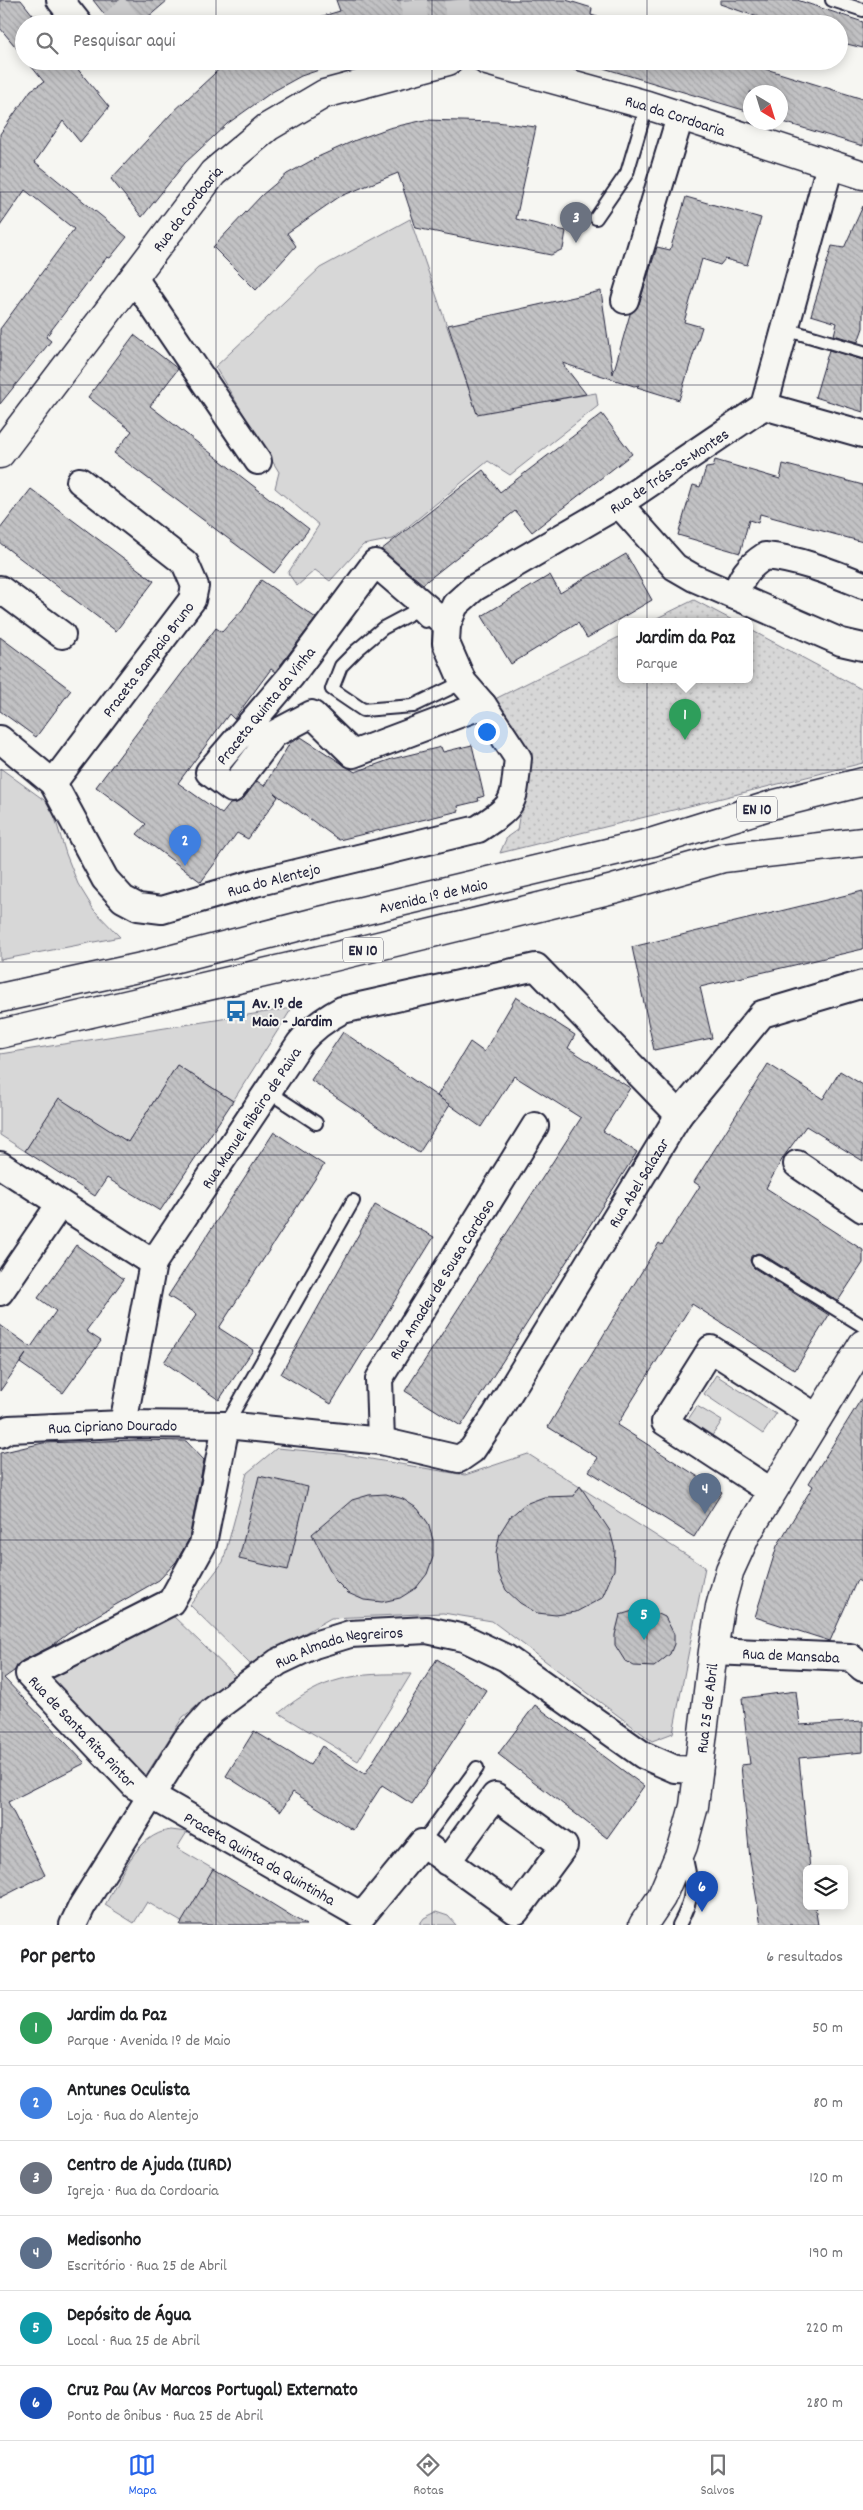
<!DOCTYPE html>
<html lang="pt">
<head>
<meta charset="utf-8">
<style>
	:root { --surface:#fff; --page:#f2f2f2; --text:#202124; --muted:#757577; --line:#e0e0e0; --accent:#2563eb }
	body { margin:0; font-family:Dekko,sans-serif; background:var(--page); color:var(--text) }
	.controls { position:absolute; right:15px; bottom:15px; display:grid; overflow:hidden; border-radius:8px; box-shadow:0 2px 12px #0003 }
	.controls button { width:45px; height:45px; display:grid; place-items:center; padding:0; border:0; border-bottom:1px solid var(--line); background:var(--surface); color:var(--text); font:25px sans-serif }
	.compass { position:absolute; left:743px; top:85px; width:45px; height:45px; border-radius:50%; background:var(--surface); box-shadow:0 2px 12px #0003; rotate:142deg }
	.you { position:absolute; left:486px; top:731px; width:18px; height:18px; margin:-12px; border:4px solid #fff; border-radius:50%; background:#1a73e8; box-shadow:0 0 0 8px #1a73e833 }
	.badge { display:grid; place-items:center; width:32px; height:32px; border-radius:50%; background:var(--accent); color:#fff; font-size:16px; font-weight:700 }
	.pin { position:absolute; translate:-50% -41px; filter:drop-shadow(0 1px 2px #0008) }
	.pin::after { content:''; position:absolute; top:26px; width:18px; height:15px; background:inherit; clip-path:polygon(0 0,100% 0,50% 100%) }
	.popup { position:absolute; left:618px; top:618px; width:135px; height:65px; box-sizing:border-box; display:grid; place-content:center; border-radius:8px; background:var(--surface); filter:drop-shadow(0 1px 4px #0005); font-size:16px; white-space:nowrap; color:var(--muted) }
	.popup b { font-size:19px; color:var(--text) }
	.popup::after { content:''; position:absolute; left:50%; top:100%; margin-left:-10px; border:10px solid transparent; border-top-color:var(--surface) }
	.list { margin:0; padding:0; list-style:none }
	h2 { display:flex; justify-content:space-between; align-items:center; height:65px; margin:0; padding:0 20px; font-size:21px }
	h2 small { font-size:16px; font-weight:400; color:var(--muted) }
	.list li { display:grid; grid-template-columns:32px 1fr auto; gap:15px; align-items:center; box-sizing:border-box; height:75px; padding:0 20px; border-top:1px solid var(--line) }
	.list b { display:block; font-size:19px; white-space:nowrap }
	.list p { margin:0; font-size:16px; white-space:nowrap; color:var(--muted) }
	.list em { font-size:16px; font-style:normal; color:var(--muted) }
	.icon { flex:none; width:28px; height:28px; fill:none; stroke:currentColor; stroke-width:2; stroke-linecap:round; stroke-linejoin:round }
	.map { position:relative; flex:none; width:863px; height:1925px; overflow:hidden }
	.search { position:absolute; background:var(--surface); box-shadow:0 2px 12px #0003; left:15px; right:15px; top:15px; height:55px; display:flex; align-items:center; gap:12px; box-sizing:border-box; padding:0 18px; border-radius:28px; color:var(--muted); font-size:19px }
	.sheet { height:515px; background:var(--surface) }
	nav { display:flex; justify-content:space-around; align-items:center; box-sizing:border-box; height:70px; border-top:1px solid var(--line); background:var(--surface); font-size:14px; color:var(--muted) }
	nav a { display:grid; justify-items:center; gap:2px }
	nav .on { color:var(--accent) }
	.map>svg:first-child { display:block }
	.green { fill:#d7d7d7; stroke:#7c7c89 }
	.park { fill:url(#park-dots); stroke:#7c7c89 }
	.building { fill:url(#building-back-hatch); stroke:#22223b }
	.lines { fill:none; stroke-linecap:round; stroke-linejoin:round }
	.street-tunnel { stroke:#cccccd; stroke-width:26; stroke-dasharray:26 13; stroke-linecap:butt }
	.lane-casing { stroke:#22223b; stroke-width:16 }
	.street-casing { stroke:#22223b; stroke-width:30 }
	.secondary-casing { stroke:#22223b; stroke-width:31 }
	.primary-casing { stroke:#22223b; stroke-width:31 }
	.lane { stroke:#f6f6f2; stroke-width:12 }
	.street { stroke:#f6f6f2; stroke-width:26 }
	.secondary { stroke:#f6f6f2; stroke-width:28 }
	.primary { stroke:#f6f6f2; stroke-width:28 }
	.grid { fill:none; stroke:#22223b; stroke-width:1; stroke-opacity:0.55 }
	.labels { text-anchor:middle; stroke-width:4; stroke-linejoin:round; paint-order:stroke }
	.shield { fill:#f6f6f2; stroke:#626272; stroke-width:1 }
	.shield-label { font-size:15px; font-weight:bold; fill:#22223b }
	.street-label { font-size:16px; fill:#22223b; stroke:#f6f6f2 }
	.poi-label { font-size:16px; font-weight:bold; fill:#22223b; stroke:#f6f6f2; text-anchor:start }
</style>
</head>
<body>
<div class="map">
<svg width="863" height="1925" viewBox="0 0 863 1925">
	<defs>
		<pattern id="park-dots" width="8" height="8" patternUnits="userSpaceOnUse" patternTransform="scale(1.25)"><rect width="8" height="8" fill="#d7d7d7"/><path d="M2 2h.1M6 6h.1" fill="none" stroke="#b8b8b9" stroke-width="1.8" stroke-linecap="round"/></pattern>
		<pattern id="building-back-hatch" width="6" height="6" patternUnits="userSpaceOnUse" patternTransform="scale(1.25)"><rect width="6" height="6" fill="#c2c2c4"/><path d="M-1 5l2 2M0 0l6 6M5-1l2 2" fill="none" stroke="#a6a6a9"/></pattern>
	</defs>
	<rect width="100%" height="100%" fill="#f6f6f2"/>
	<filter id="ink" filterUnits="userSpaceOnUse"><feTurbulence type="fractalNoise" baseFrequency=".02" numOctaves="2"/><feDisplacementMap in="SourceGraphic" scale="10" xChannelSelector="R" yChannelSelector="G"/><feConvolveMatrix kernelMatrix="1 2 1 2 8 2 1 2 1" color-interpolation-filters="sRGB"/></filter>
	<g filter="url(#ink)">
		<g class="green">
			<polygon points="410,219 477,413 596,393 598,406 510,475 488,461 393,539 363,545 330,581 315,570 297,586 288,573 319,525 275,488 279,472 215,367 320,268"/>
			<polygon points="0,768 51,805 66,854 78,884 94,910 120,937 0,960"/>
			<polygon points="292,1008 233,1101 177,1065 128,1142 59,1099 25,1151 0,1135 0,1054"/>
			<polygon points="716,1375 776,1414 763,1434 704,1394"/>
			<polygon points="697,1406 722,1421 709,1440 685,1424"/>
			<polygon points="277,1448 341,1454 465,1475 528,1454 705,1567 673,1733 652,1741 492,1621 443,1613 331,1618 250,1664 190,1605 223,1562 247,1473"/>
			<polygon points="169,1612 235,1676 183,1717 146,1775 123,1760 43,1677"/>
			<path d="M 411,1674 L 358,1761 L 279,1713 C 324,1676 355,1673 411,1674 Z"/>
			<path d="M 171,1830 L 187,1832 L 177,1848 L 213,1869 L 185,1924 L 147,1902 L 134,1923 L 105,1905 C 120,1878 136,1834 171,1830 Z"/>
			<polygon points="436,1912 448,1916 456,1925 419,1925 424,1918"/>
		</g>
		<g class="park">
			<polygon points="694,600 734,621 651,621"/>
			<polygon points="749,629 863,690 863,763 500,853 507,837 517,830 525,781 483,705 621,636 621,679 749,679"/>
		</g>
		<g class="building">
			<polygon points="0,0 21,0 40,24 24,24 24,57 0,28"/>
			<polygon points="93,0 168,0 140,24 112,24"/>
			<polygon points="336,0 566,0 592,8 591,15 619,24 296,24 340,11"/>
			<polygon points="720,0 797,0 863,22 863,48 839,42 839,24 778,24 720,4"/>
			<polygon points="27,61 71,61 109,107 80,142 63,121 35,162 127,237 110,258 107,257 46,337 51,341 0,404 0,329 74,229 25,190 0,226 0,134 31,90 44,82"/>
			<polygon points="228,61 346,61 301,76 272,92 227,124 185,163 142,217 111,179 172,113"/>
			<polygon points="580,61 740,61 863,99 863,146 780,121 780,92 750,92 750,112"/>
			<polygon points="425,120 496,122 536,127 516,219 566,231 563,249 551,255 416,228 398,173 339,197 287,233 296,246 256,290 213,247 262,195 287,174 320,156 356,140 389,128"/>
			<polygon points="686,197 761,218 747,265 725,259 720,265 702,259 684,322 702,327 679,400 637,387 639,385 634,386 562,363 586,394 477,414 448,325 601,291 613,374 630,314 639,304 657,247 670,250"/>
			<polygon points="863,206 863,328 858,342 834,335 837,323 811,315 832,246 844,248"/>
			<polygon points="134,335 178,369 150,406 309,529 274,573 114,453 132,431 88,397"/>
			<polygon points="829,350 863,360 863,412 815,397"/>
			<polygon points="602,414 632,454 532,532 515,511 423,584 381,550 483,470 500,492"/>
			<polygon points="715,460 780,479 783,464 863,485 863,542 760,514 758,523 749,520 740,553 678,535 693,485 700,487 706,468 713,467"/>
			<polygon points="31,489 154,581 116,631 0,543 0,529"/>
			<polygon points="626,554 652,600 587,638 578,623 511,664 482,616 550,575 560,593"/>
			<polygon points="261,580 316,618 279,667 275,672 271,669 234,719 229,714 178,783 222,814 230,804 237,803 244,798 257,781 264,786 290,743 301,737 355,772 392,759 441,747 443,752 472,745 484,796 478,798 479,801 458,806 459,811 339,840 273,792 278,797 248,839 237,833 201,882 137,834 146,824 96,787 216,628 222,632 243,609"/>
			<polygon points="0,637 71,690 36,737 0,711"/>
			<polygon points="863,891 863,949 700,987 712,1038 654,1050 632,947"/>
			<polygon points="516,997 575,1035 568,1048 630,1088 603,1131 637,1152 461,1426 405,1391 581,1118 514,1076 481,1127 437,1096 470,1042 484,1052"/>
			<polygon points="343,1032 450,1105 419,1153 311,1080"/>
			<polygon points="768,1064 823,1099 840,1071 863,1085 863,1161 806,1126 784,1156 766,1188 863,1250 863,1263 838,1301 762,1254 758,1253 751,1256 750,1261 754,1268 829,1315 795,1370 692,1304 617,1425 722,1492 694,1537 589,1471 598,1458 548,1427 659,1243 662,1245 700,1186 694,1182"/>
			<polygon points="177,1065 233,1101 160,1211 107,1178 95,1196 25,1151 59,1098 128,1142"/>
			<polygon points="274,1132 324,1165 219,1328 253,1350 219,1400 164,1362 197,1314 168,1296"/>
			<polygon points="375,1205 434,1237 331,1404 281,1374"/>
			<polygon points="76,1245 124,1279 86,1331 101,1341 63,1393 20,1363 26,1354 0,1391 0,1325 31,1347 56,1311 38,1298"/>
			<polygon points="863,1396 863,1583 857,1580 830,1641 755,1617 777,1546 813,1486 809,1483"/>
			<polygon points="136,1440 186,1441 204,1460 189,1539 176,1562 159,1580 77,1627 50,1647 22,1661 14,1671 4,1678 85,1763 8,1802 45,1875 0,1898 0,1453 43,1443"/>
			<polygon points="259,1476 308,1487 288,1570 239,1559"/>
			<polygon points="580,1486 610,1531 615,1550 614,1570 602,1598 576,1612 556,1615 537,1613 520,1603 506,1590 498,1572 496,1553 500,1533 510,1517 525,1504 544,1497 574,1496"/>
			<polygon points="386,1494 403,1499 418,1509 428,1523 433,1540 433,1557 427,1574 416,1588 400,1598 382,1602 364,1600 348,1593 335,1580 312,1534 352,1500 369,1495"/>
			<polygon points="639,1609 648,1609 665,1617 674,1634 674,1644 670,1654 654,1667 634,1666 625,1661 615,1645 615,1635 620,1615"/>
			<polygon points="437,1659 486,1690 412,1804 382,1785 353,1830 293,1792 281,1811 226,1776 254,1731 310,1765 322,1746 365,1774"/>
			<polygon points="796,1691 800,1725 863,1721 863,1752 799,1758 810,1869 807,1869 807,1906 815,1906 818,1925 761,1925 750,1859 741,1765 750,1764 742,1698"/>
			<polygon points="535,1705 644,1786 607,1838 498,1754"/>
			<polygon points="213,1869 269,1902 306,1925 180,1925"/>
		</g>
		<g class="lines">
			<g class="street-tunnel">
				<polyline points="414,0 415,24"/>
				<polyline points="457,0 459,24"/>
				<polyline points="112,24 140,0"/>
			</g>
			<g class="lane-casing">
				<g id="lane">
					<polyline points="832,0 863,10"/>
					<polyline points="596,218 627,173 647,105"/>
					<polyline points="785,329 863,352"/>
					<polyline points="425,621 415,611 383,628 357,650 341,666 332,689 363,710 413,706 463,682"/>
					<polyline points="269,1092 316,1123"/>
					<polyline points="758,1261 863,1326"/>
					<polyline points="226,1425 353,1201"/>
					<polyline points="422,1843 477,1768"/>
					<path d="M 679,1925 C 696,1894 692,1886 685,1854"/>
				</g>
			</g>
			<g class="street-casing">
				<g id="street">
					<polyline points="60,0 79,24"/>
					<polyline points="134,278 258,461"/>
					<polyline points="625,300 680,117"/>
					<polyline points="764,406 863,434"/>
					<polyline points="619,504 675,567 694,578 841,642 863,647"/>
					<polyline points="0,589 62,635"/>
					<path d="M 735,596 C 741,577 748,567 765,556 C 799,559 831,572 863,585"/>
					<polyline points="447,625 375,563 291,676 209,772 232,789 274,734 312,714 353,754 483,705"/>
					<path id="s1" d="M 0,739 L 53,783 L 105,879 L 123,899 L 138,907 L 162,910 L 255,883 L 478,829 C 517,804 513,804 518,758 L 483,705 L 463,682 L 446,643 L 447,625 L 455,605 L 474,588 L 619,504 L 764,406 L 830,165"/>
					<path id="s2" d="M 53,783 L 192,600 L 195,586 L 185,563 L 80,481"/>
					<polyline points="797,1164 863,1209"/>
					<polyline points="0,1165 153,1263"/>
					<polyline points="0,1292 60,1204"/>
					<path id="s3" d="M 123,1424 L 153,1263 L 300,1043 C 312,1028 325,1019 342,1010 L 536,967 L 679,1115"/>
					<path id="s4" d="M 226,1425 L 203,1544 L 171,1602 L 29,1674 L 135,1786 L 362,1916 L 422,1843 L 516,1911 L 564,1846 L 495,1796 L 447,1862"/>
					<path id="s5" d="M 0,1434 L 9,1429 L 123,1424 L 226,1425 L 381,1441 L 459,1459 L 472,1450 L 495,1416 L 679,1115 L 762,1014 L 863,984"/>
					<path id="s6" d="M 381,1441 L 379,1379 L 535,1126"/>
					<polyline points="772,1492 665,1422 711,1349 818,1418"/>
					<path id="s7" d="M 713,1651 L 850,1657 L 863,1668"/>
					<path id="s8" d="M 73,1925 L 82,1906 L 186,1740 L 212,1711 L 278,1662 L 314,1645 L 350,1634 L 427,1630 L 464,1638 L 506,1658 L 643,1755 L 675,1769 L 699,1770"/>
				</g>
			</g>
			<g class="secondary-casing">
				<g id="secondary">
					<path id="s9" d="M 487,61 L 647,105 L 863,175"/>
					<path id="s10" d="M 0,454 L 213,173 L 268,127 L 324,94 L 448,61"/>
					<path id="s11" d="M 643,1925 L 661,1898 L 683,1846 L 694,1806 L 713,1651 L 720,1607 L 730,1570 L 746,1535 L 863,1344"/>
				</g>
			</g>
			<g class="primary-casing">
				<g id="primary">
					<polyline points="0,998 142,967 320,921 653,842 775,804 863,782"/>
					<polyline points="0,1034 329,958 613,889 723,858 863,842"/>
				</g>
			</g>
			<use href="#lane" class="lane"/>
			<use href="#street" class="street"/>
			<use href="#secondary" class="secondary"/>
			<use href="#primary" class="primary"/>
		</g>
	</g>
	<path class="grid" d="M 216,0 L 216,24M 432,0 L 432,24M 647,0 L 647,24M 216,61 L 216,1925M 432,61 L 432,1925M 647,61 L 647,1925M 0,192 L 863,192M 0,385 L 863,385M 0,578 L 863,578M 0,770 L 863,770M 0,962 L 863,962M 0,1155 L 863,1155M 0,1348 L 863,1348M 0,1540 L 863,1540M 0,1732 L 863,1732"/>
	<defs>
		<g id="bus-bare" transform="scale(1.725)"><path d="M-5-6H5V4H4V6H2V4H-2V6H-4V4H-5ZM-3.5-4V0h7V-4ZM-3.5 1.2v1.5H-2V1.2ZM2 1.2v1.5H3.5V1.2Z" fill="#1f6fb2" stroke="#f6f6f2" stroke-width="2.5" paint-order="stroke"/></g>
	</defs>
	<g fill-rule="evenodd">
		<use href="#bus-bare" x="236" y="1011"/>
	</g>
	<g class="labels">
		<g class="shield">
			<rect x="737" y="796.5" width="40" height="25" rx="4"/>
			<rect x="343" y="937.5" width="40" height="25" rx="4"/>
		</g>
		<g class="shield-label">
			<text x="757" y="814">EN 10</text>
			<text x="363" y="955">EN 10</text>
		</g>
		<g class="street-label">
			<text dy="6" stroke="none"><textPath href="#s9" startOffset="196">Rua da Cordoaria</textPath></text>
			<text dy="6" stroke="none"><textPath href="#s10" startOffset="309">Rua da Cordoaria</textPath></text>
			<text dy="6" stroke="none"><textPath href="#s1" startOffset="1089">Rua de Trás-os-Montes</textPath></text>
			<text dy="6" stroke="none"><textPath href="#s2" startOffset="156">Praceta Sampaio Bruno</textPath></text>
			<text transform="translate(265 705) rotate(-51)" y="6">Praceta Quinta da Vinha</text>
			<text dy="6" stroke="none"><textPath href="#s1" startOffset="362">Rua do Alentejo</textPath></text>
			<text transform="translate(433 895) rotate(-13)" y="6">Avenida 1º de Maio</text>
			<text dy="6" stroke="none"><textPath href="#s3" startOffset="339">Rua Manuel Ribeiro de Paiva</textPath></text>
			<text dy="6" stroke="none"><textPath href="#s5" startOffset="794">Rua Abel Salazar</textPath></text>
			<text dy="6" stroke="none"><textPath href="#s6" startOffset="180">Rua Amadeu de Sousa Cardoso</textPath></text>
			<text dy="6" stroke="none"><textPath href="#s5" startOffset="114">Rua Cipriano Dourado</textPath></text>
			<text dy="6" stroke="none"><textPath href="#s8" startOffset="402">Rua Almada Negreiros</textPath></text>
			<text dy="6" stroke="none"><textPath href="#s7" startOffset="78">Rua de Mansaba</textPath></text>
			<text dy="6" stroke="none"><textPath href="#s11" startOffset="229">Rua 25 de Abril</textPath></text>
			<text dy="6" stroke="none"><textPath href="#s4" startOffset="425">Rua de Santa Rita Pintor</textPath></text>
			<text dy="6" stroke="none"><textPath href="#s4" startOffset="645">Praceta Quinta da Quintinha</textPath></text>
		</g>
		<g class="poi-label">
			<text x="252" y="1008">Av. 1º de<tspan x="252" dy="18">Maio - Jardim</tspan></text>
		</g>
	</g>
</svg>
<div class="controls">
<button><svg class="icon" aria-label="layers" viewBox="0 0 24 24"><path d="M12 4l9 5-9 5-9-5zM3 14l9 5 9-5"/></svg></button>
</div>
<svg class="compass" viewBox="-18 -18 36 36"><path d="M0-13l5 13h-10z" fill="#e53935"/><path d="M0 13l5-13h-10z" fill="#757577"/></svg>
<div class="you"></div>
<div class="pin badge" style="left:685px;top:740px;background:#2e9e5b">1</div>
<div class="popup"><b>Jardim da Paz</b>Parque</div>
<div class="pin badge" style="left:185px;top:866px;background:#3f7fe0">2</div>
<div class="pin badge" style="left:576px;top:243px;background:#6b7280">3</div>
<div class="pin badge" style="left:705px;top:1514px;background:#5c6f8a">4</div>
<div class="pin badge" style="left:644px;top:1640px;background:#0f9aa8">5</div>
<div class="pin badge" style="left:702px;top:1912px;background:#1a4fb4">6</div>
<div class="search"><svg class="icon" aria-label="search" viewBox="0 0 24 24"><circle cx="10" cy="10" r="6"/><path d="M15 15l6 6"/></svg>Pesquisar aqui</div>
</div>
<section class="sheet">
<h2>Por perto<small>6 resultados</small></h2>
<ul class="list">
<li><span class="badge" style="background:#2e9e5b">1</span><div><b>Jardim da Paz</b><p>Parque · Avenida 1º de Maio</p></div><em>50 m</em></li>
<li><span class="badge" style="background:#3f7fe0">2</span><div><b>Antunes Oculista</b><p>Loja · Rua do Alentejo</p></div><em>80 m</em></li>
<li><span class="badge" style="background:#6b7280">3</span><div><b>Centro de Ajuda (IURD)</b><p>Igreja · Rua da Cordoaria</p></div><em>120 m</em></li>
<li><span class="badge" style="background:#5c6f8a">4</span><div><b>Medisonho</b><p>Escritório · Rua 25 de Abril</p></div><em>190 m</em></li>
<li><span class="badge" style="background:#0f9aa8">5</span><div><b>Depósito de Água</b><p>Local · Rua 25 de Abril</p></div><em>220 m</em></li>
<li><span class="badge" style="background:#1a4fb4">6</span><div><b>Cruz Pau (Av Marcos Portugal) Externato</b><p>Ponto de ônibus · Rua 25 de Abril</p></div><em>280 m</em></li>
</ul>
</section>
<nav>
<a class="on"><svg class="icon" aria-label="map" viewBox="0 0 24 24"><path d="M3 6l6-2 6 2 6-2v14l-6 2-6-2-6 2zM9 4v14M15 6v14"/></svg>Mapa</a>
<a><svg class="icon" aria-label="directions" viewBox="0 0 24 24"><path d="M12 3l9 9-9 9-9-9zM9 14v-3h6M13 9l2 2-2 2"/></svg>Rotas</a>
<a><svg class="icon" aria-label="saved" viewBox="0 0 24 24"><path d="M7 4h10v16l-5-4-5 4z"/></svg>Salvos</a>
</nav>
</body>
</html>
